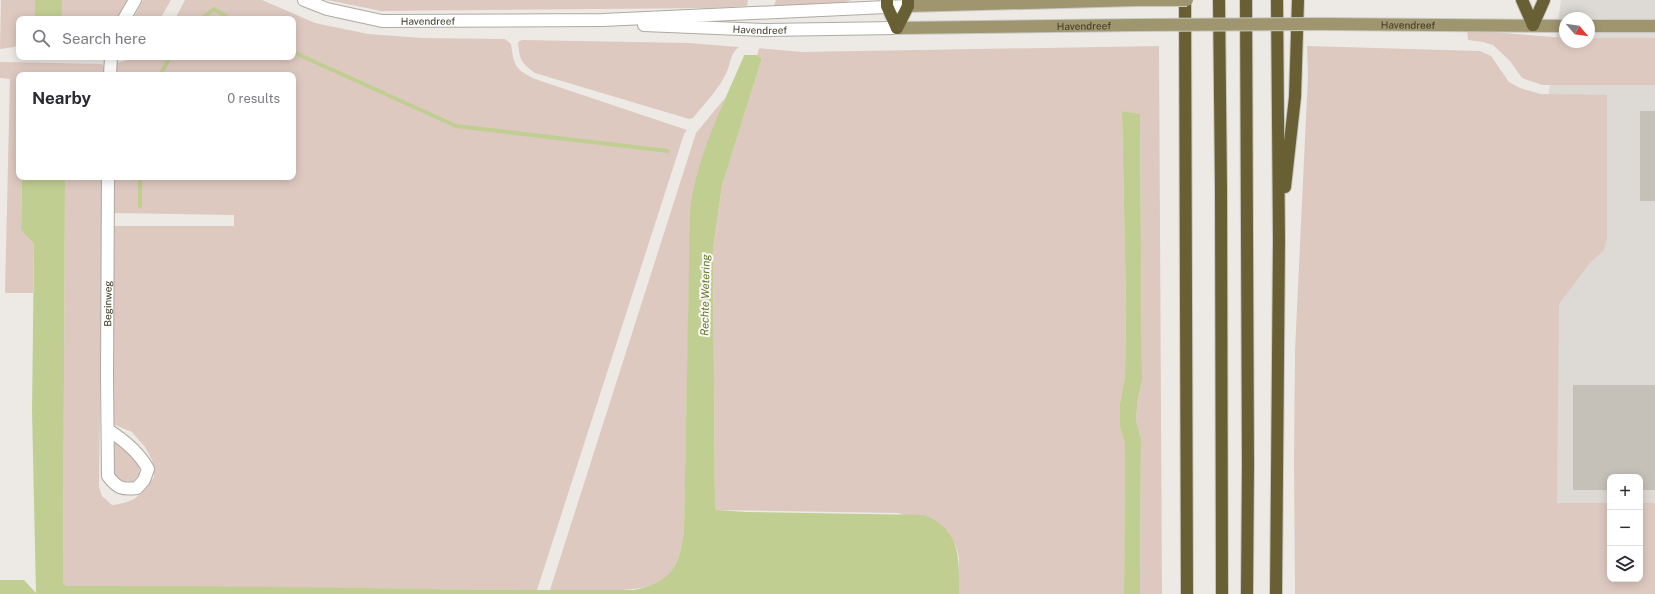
<!DOCTYPE html>
<html lang="en">
<head>
<meta charset="utf-8">
<style>
	:root { --surface:#fff; --page:#f2f2f3; --text:#2b2b33; --muted:#7c7c81; --line:#e1e1e2 }
	body { margin:0; font-family:"Public Sans",sans-serif; background:var(--page); color:var(--text) }
	.controls { position:absolute; right:12px; bottom:12px; display:grid; overflow:hidden; border-radius:8px; box-shadow:0 2px 10px #0003 }
	.controls button { width:36px; height:36px; display:grid; place-items:center; padding:0; border:0; border-bottom:1px solid var(--line); background:var(--surface); color:var(--text); font:20px sans-serif }
	.compass { position:absolute; left:1559px; top:12px; width:36px; height:36px; border-radius:50%; background:var(--surface); box-shadow:0 2px 10px #0003; rotate:119deg }
	.list { margin:0; padding:0; list-style:none }
	h2 { display:flex; justify-content:space-between; align-items:center; height:52px; margin:0; padding:0 16px; font-size:17px }
	h2 small { font-size:13px; font-weight:400; color:var(--muted) }
	.icon { flex:none; width:22px; height:22px; fill:none; stroke:currentColor; stroke-width:2; stroke-linecap:round; stroke-linejoin:round }
	.map { position:relative; flex:none; width:1655px; height:594px; overflow:hidden }
	.search { position:absolute; background:var(--surface); box-shadow:0 2px 10px #0003; left:16px; top:16px; width:280px; height:44px; display:flex; align-items:center; gap:10px; box-sizing:border-box; padding:0 14px; border-radius:8px; color:var(--muted); font-size:15px }
	.panel { position:absolute; background:var(--surface); box-shadow:0 2px 10px #0003; left:16px; top:72px; width:280px; height:108px; border-radius:8px }
	.map>svg:first-child { display:block }
	.built { fill:#ddd9d4; fill-rule:evenodd }
	.green { fill:#ddc9c0 }
	.water { fill:#c1ce92 }
	.pier { fill:#edeae6 }
	.lines { fill:none; stroke-linecap:round; stroke-linejoin:round }
	.stream { stroke:#c1ce92; stroke-width:4 }
	.building { fill:#c5c0b8 }
	.minor-casing { stroke:#aeaaa1; stroke-width:14 }
	.major-casing { stroke:#c9c8c2; stroke-width:14 }
	.highway-casing { stroke:#c9c8c2; stroke-width:14 }
	.minor { stroke:#fff; stroke-width:12 }
	.major { stroke:#9f956e; stroke-width:12 }
	.highway { stroke:#686034; stroke-width:12 }
	.major-bridge-casing { stroke:#c9c8c2; stroke-width:14; stroke-linecap:butt }
	.major-bridge { stroke:#9f956e; stroke-width:12 }
	.labels { text-anchor:middle; stroke-width:4; stroke-linejoin:round; paint-order:stroke }
	.street-label { font-size:10px; fill:#3e3926; stroke:#faf8f6 }
	.water-label { font-size:11px; font-style:italic; fill:#647624; stroke:#faf8f6 }
</style>
</head>
<body>
<div class="map">
<svg width="1655" height="594" viewBox="0 0 1655 594">
	<rect width="100%" height="100%" fill="#edeae6"/>
	<path class="built" d="M 1561,0 L 1655,0 L 1655,548 L 1640,548 L 1640,477 L 1610,477 L 1610,548 L 1489,548 ZM 1565,18 L 1589,18 L 1589,42 L 1565,42 Z"/>
	<g class="green">
		<polygon points="1,0 35,0 35,19 19,19 19,44 14,47 0,49"/>
		<polygon points="62,0 130,0 121,19 62,19"/>
		<polygon points="143,0 171,0 160,19 133,19"/>
		<path d="M 185,0 L 262,0 L 315,23 L 368,34 L 422,38 L 505,39 L 511,44 C 514,66 515,69 535,79 L 687,130 L 684,134 L 537,590 L 66,586 L 63,582 L 65,177 L 103,177 L 99,487 L 102,496 L 112,505 C 136,502 140,496 154,477 L 152,460 L 145,447 L 132,432 L 110,423 L 114,226 L 234,226 L 234,215 L 114,213 L 114,177 L 293,177 L 293,75 L 117,75 L 117,63 L 137,57 L 293,57 L 293,19 L 175,19 Z"/>
		<polygon points="327,0 748,0 747,6 713,8 381,11"/>
		<polygon points="775,0 852,0 839,4 773,6"/>
		<polygon points="1467,30 1565,38 1565,42 1589,42 1589,38 1655,38 1655,85 1542,85 1522,78 1510,61 1493,45 1483,42 1468,40"/>
		<path d="M 522,40 L 689,43 L 739,47 C 731,53 731,60 728,69 C 721,87 705,103 693,118 L 689,119 L 535,73 C 520,62 520,60 518,42 Z"/>
		<polygon points="1159,46 1162,594 1140,594 1141,439 1136,420 1138,398 1142,381 1140,115 1122,111 1126,307 1125,375 1120,403 1120,428 1125,443 1124,594 959,594 959,558 956,546 948,531 898,513 717,510 715,508 713,249 722,186 762,58 756,55 757,48 802,52"/>
		<polygon points="1307,46 1480,51 1491,56 1509,82 1520,88 1541,94 1607,95 1607,238 1604,250 1590,263 1559,304 1557,503 1610,503 1610,579 1640,579 1640,503 1655,503 1655,594 1295,594 1294,460 1295,351 1308,75"/>
		<polygon points="0,62 102,64 105,67 105,75 19,75 19,177 22,177 21,230 34,244 33,293 5,293 10,79 0,78"/>
		<path d="M 725,98 L 705,153 L 689,286 L 684,529 C 682,548 678,569 662,581 C 644,594 575,591 550,590 L 696,133 Z"/>
		<polygon points="117,442 140,462 139,477 135,481 128,484 114,479 114,444"/>
	</g>
	<g class="water">
		<rect x="35" y="0" width="27" height="19"/>
		<path d="M 762,0 L 756,55 L 762,58 L 722,186 L 713,249 L 715,508 L 717,510 L 746,512 L 924,515 C 962,530 959,559 959,594 L 0,594 L 0,580 L 24,580 L 36,593 L 32,410 L 34,244 L 21,230 L 22,177 L 65,177 L 63,582 L 66,586 C 255,585 444,591 634,590 C 672,583 680,565 684,529 L 690,211 C 696,158 722,107 743,58 C 751,40 756,19 762,0 Z"/>
		<polygon points="1122,111 1140,114 1142,381 1138,398 1136,420 1141,439 1140,594 1124,594 1125,443 1120,428 1120,403 1125,375 1126,307"/>
	</g>
	<polygon class="pier" points="760,0 776,0 757,55 742,55"/>
	<g class="lines">
		<g class="stream">
			<polyline points="201,19 214,9 230,19"/>
			<polyline points="293,52 456,126 668,151"/>
			<polyline points="160,75 170,57"/>
			<polyline points="140,206 140,177"/>
		</g>
	</g>
	<g class="building">
		<rect x="1640" y="111" width="15" height="90"/>
		<polygon points="1573,385 1655,385 1655,490 1640,490 1640,477 1610,477 1610,490 1573,490"/>
	</g>
	<g class="lines">
		<g class="minor-casing">
			<g id="minor">
				<path id="s1" d="M 304,0 L 327,9 L 382,21 L 603,20 L 908,6"/>
				<polyline points="124,19 135,0"/>
				<path id="s2" d="M 644,25 L 765,30 L 897,28"/>
				<polyline points="110,75 111,57"/>
				<path id="s3" d="M 108,430 C 124,440 139,452 148,469 L 144,480 L 137,488 C 122,490 117,488 108,476 L 107,377 L 108,177"/>
			</g>
		</g>
		<g class="major-casing">
			<g id="major">
				<polyline points="908,6 1136,0"/>
				<path id="s4" d="M 1322,24 L 1565,26"/>
				<polyline points="1589,26 1655,26"/>
				<path id="s5" d="M 897,28 L 1136,25"/>
			</g>
		</g>
		<g class="highway-casing">
			<g id="highway">
				<polyline points="887,0 887,6 897,28"/>
				<polyline points="1185,0 1187,594"/>
				<polyline points="1219,0 1221,188 1222,594"/>
				<polyline points="1246,0 1248,465 1247,594"/>
				<polyline points="1522,0 1533,25"/>
				<polyline points="1533,25 1544,0"/>
				<polyline points="897,28 908,6 908,0"/>
				<polyline points="1285,187 1295,97 1298,0"/>
				<polyline points="1276,594 1279,240 1277,0"/>
			</g>
		</g>
		<use href="#minor" class="minor"/>
		<use href="#major" class="major"/>
		<use href="#highway" class="highway"/>
		<g class="major-bridge-casing">
			<g id="major-bridge">
				<polyline points="1136,0 1187,0"/>
				<polyline points="1136,25 1322,24"/>
			</g>
		</g>
		<use href="#major-bridge" class="major-bridge"/>
	</g>
	<g class="labels">
		<g class="street-label">
			<text dy="4" stroke="none"><textPath href="#s1" startOffset="127">Havendreef</textPath></text>
			<text dy="4" stroke="none"><textPath href="#s4" startOffset="86">Havendreef</textPath></text>
			<text dy="4" stroke="none"><textPath href="#s5" startOffset="187">Havendreef</textPath></text>
			<text dy="4" stroke="none"><textPath href="#s2" startOffset="116">Havendreef</textPath></text>
			<text dy="4" stroke="none"><textPath href="#s3" startOffset="285">Beginweg</textPath></text>
		</g>
		<g class="water-label">
			<text transform="translate(705 295) rotate(-89)" y="4">Rechte Wetering</text>
		</g>
	</g>
</svg>
<div class="controls">
<button>+</button>
<button>−</button>
<button><svg class="icon" aria-label="layers" viewBox="0 0 24 24"><path d="M12 4l9 5-9 5-9-5zM3 14l9 5 9-5"/></svg></button>
</div>
<svg class="compass" viewBox="-18 -18 36 36"><path d="M0-13l5 13h-10z" fill="#e53935"/><path d="M0 13l5-13h-10z" fill="#7c7c81"/></svg>
<div class="search"><svg class="icon" aria-label="search" viewBox="0 0 24 24"><circle cx="10" cy="10" r="6"/><path d="M15 15l6 6"/></svg>Search here</div>
<section class="panel">
<h2>Nearby<small>0 results</small></h2>
<ul class="list">
</ul>
</section>
</div>
</body>
</html>
